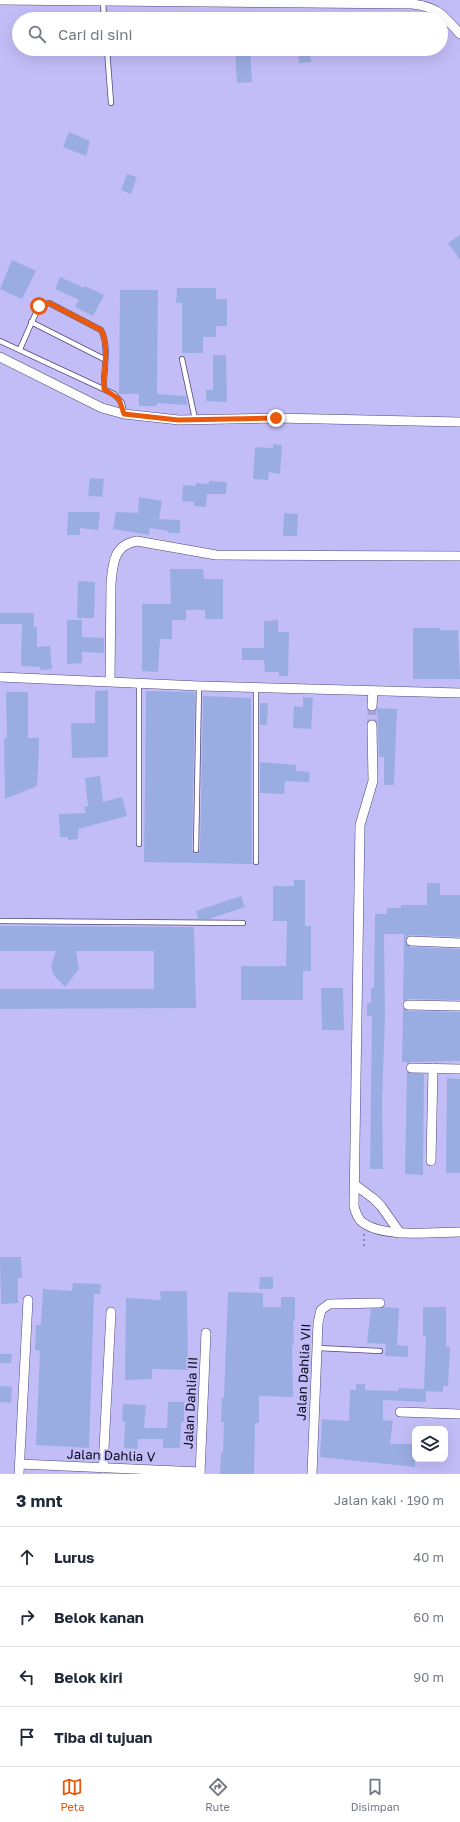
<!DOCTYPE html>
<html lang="id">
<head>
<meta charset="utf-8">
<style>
	:root { --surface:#fff; --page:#f2f2f3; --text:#1f2937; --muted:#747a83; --line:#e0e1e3; --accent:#ea580c }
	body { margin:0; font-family:"Golos Text",sans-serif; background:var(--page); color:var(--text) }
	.controls { position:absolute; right:12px; bottom:12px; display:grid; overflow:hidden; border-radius:8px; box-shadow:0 4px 16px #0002 }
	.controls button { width:36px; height:36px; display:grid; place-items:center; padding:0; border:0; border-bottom:1px solid var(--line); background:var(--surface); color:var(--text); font:20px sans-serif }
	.stop { position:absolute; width:12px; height:12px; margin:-9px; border:3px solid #ea580c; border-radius:50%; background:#fff }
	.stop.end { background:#ea580c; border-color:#fff; box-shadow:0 1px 4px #0008 }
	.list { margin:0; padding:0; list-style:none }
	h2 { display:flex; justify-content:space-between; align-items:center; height:52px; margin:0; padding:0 16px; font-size:17px }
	h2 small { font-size:13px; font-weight:400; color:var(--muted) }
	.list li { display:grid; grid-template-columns:26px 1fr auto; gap:12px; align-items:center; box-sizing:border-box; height:60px; padding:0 16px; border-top:1px solid var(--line) }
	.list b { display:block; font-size:15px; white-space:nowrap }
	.list em { font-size:13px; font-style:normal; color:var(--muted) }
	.icon { flex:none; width:22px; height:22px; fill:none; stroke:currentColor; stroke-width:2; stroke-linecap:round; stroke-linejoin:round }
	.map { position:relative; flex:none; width:460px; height:1474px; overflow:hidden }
	.search { position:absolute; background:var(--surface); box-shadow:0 4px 16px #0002; left:12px; right:12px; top:12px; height:44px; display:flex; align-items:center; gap:10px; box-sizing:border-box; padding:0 14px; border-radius:22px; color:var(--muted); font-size:15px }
	.sheet { height:292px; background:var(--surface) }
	nav { display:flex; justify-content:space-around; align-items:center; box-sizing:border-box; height:56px; border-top:1px solid var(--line); background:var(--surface); font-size:11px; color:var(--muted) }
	nav a { display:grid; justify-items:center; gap:2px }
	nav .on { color:var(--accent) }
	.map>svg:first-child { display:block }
	.building { fill:#9aade3 }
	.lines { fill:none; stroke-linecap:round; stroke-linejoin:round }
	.street-tunnel { stroke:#a8a2d6; stroke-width:9; stroke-dasharray:9 4.5; stroke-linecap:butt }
	.lane-casing { stroke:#4f487a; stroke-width:6 }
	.street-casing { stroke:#4f487a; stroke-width:10 }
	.path { stroke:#8984b2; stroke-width:2; stroke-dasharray:2 3; stroke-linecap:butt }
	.lane { stroke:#fff; stroke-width:4.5 }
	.street { stroke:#fff; stroke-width:9 }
	.route { stroke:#ea580c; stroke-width:5 }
	.labels { text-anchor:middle; stroke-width:3.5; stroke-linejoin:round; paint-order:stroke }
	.street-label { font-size:13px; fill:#0c081c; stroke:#c3bdf7 }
</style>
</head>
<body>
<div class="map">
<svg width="460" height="1474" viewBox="0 0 460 1474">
	<rect width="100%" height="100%" fill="#c3bdf7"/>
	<g class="building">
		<polygon points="235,49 250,49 252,82 237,83"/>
		<polygon points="298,49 310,49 311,62 299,63"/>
		<polygon points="69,132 90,141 86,156 63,147"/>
		<polygon points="127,174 137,177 131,194 121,190"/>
		<polygon points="460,235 460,260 448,243"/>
		<polygon points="12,260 36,271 22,299 0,289"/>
		<polygon points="60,277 84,288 85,286 104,295 93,316 75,307 79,300 55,289"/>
		<polygon points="177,288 216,288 216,299 227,299 227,326 216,326 216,337 203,337 203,353 182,353 182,303 176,303"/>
		<polygon points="120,290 158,290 157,394 186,396 187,405 157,403 157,406 139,406 139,394 119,394"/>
		<polygon points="213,355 226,355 227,402 206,401 206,390 213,390"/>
		<polygon points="273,444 282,445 280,474 269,472 268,480 253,479 255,447 273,448"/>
		<polygon points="90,478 104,479 102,497 88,496"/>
		<polygon points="209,481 227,482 226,494 207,494 206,507 194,506 194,502 182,501 183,485 196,486 196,483 209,484"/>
		<polygon points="139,497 162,501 159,519 180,520 180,533 168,533 168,531 150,528 149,535 113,529 116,512 138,513"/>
		<polygon points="68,512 100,512 98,530 80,528 80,535 67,535"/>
		<polygon points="284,513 298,514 297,536 283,536"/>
		<polygon points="170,569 203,569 204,579 223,579 223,619 205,619 205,610 186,610 186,620 172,620 172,639 160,639 158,672 142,671 142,604 171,604"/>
		<polygon points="78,581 95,582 94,618 77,618"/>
		<polygon points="0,613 34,613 34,627 37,627 37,647 50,646 52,669 40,670 40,667 21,666 22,624 0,624"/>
		<polygon points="67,620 82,620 82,637 104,638 104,653 82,652 82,663 67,664"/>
		<polygon points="278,620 278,632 289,632 288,676 279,676 279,672 265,672 264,660 242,660 242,648 264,648 264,621"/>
		<polygon points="413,628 440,628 440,630 458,630 460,679 413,679"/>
		<polygon points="108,690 108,757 72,758 71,723 95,723 95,691"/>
		<polygon points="146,691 194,692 195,696 192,850 196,854 200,850 203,696 251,698 252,864 144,862"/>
		<polygon points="6,692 28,692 28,738 39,738 38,769 37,786 5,799 4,738 7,738"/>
		<polygon points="303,697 313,698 311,729 293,728 294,706 303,707"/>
		<polygon points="260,703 268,703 267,725 260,725"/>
		<polygon points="377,708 397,709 394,785 384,785 384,757 379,757"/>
		<polygon points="260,762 296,765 296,771 310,772 309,782 285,781 284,794 260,793"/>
		<polygon points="100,776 103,802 122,797 127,816 78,829 78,839 68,840 68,837 60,837 59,814 86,813 84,807 88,806 85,778"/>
		<polygon points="294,880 305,880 305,926 311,926 311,971 303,971 303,1000 241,1000 241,966 286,966 287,921 273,921 273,886 294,886"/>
		<polygon points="427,883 440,883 440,895 460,895 460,937 411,935 406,937 406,943 411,947 460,949 460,1000 408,999 403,1002 404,934 384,934 385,1017 382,1101 383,1169 370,1169 372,1016 367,1016 367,1003 371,1003 371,988 374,988 375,914 387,914 387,908 401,908 401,905 427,905"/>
		<polygon points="241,896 245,907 209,919 198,919 196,911"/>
		<polygon points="0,926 194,927 196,1008 0,1009 0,989 154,989 154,951 76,951 79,969 65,987 53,974 51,966 56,951 0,951"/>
		<polygon points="321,988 343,988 344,1030 322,1030"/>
		<polygon points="403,1008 408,1011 460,1012 460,1061 411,1062 407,1064 407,1062 402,1062"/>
		<polygon points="407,1072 424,1074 423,1175 405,1174"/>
		<polygon points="447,1078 460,1079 460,1173 446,1173"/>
		<polygon points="0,1257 21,1257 22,1278 18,1278 18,1303 1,1304"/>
		<polygon points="260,1277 273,1277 273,1289 259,1289"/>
		<polygon points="73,1283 101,1284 100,1294 94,1294 89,1448 36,1445 40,1351 35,1350 36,1325 41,1325 43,1289 72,1291"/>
		<polygon points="160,1291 187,1291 188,1370 152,1369 152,1379 125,1380 126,1298 161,1300"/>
		<polygon points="228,1292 263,1293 263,1307 281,1307 281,1297 295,1297 295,1321 293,1321 294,1345 292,1345 293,1397 259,1396 259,1423 255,1423 254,1474 220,1474 221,1453 223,1453 224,1422 221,1422 222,1397 224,1398"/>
		<polygon points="384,1307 399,1308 397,1345 408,1346 408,1357 385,1356 386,1344 367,1343 371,1309"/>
		<polygon points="423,1307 446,1307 446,1347 450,1347 448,1386 443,1386 443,1392 426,1391 426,1402 383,1400 383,1420 393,1421 390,1444 415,1444 415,1467 320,1457 322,1419 349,1421 350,1390 356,1390 356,1384 365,1384 365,1390 398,1391 399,1388 424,1389 426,1336 423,1336"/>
		<polygon points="0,1354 12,1354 11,1363 0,1363"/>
		<polygon points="0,1386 12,1387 11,1403 0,1402"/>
		<polygon points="168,1402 184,1402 184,1422 181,1422 180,1448 163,1448 163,1439 138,1439 137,1449 124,1448 125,1421 122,1421 123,1404 146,1405 144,1428 167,1428"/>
	</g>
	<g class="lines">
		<polyline class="street-tunnel" points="372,706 372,725"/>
		<g class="lane-casing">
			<g id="lane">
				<polyline points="103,1 104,19"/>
				<polyline points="107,49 111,103"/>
				<polyline points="31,322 104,359"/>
				<polyline points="0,341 114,394 122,403 124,413"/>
				<path d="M 20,349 L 39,306 L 49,303 L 101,330 C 110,346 103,371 104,389"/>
				<polyline points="182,359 195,419"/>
				<polyline points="256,688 256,862"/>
				<polyline points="139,844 139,683"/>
				<polyline points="196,850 199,686"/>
				<polyline points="0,921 243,923"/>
				<polyline points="318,1348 380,1351"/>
			</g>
		</g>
		<g class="street-casing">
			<g id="street">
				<path d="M 1,0 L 412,4 C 438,7 443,15 460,34"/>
				<polyline points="0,357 102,408 124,414 179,420 276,418 460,422"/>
				<polyline points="0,677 199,686 460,693"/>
				<path d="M 110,681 L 111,583 C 113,562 114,545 137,541 L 216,555 L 460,556"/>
				<polyline points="372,706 373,691"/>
				<path d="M 372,725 L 373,781 L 360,825 L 354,1206 C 355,1210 357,1216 360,1220 C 378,1239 435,1232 460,1232"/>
				<polyline points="411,941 460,943"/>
				<polyline points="408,1005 460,1006"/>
				<polyline points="411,1068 460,1069"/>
				<polyline points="431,1161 433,1068"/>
				<polyline points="354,1184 374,1199 381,1206 400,1233"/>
				<polyline points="400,1412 460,1414"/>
				<polyline points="20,1464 200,1472"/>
				<polyline points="103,1468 111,1312"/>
				<polyline points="19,1474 28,1300"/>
				<polyline points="200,1474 206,1333"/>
				<polyline points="312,1474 318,1323 321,1310 329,1304 380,1303"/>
			</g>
		</g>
		<polyline class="path" points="364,1234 364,1248"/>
		<use href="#lane" class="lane"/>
		<use href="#street" class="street"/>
	</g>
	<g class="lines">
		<path class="route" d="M 39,306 L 49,303 L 101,330 C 110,346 103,371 104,389 L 119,399 L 124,414 L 178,420 L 276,418"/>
	</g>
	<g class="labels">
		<g class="street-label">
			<text transform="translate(303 1372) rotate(-87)" y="5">Jalan Dahlia VII</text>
			<text transform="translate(190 1403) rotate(-87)" y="5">Jalan Dahlia III</text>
			<text transform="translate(111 1455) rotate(2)" y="5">Jalan Dahlia V</text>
		</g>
	</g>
</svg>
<div class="controls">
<button><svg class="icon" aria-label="layers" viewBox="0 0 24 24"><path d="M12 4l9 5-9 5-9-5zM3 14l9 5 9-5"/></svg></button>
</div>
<div class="stop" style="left:39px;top:306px"></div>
<div class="stop end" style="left:276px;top:418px"></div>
<div class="search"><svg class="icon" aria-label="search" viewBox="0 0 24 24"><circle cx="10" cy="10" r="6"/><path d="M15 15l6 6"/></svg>Cari di sini</div>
</div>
<section class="sheet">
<h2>3 mnt<small>Jalan kaki · 190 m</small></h2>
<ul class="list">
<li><svg class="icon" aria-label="ahead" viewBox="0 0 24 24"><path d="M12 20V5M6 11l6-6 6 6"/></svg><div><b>Lurus</b></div><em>40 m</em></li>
<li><svg class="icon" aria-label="right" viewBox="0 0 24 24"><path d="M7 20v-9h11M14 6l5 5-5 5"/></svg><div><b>Belok kanan</b></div><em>60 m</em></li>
<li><svg class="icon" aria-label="left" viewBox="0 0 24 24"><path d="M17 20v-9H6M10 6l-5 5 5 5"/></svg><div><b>Belok kiri</b></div><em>90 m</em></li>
<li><svg class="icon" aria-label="arrive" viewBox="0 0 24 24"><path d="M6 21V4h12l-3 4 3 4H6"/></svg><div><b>Tiba di tujuan</b></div></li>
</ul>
</section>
<nav>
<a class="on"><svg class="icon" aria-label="map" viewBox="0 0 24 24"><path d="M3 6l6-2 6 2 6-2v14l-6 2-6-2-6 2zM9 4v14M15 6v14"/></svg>Peta</a>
<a><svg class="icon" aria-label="directions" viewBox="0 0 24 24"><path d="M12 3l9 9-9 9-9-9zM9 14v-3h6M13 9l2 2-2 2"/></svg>Rute</a>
<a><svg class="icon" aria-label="saved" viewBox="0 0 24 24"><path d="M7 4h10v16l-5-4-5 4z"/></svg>Disimpan</a>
</nav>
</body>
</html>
